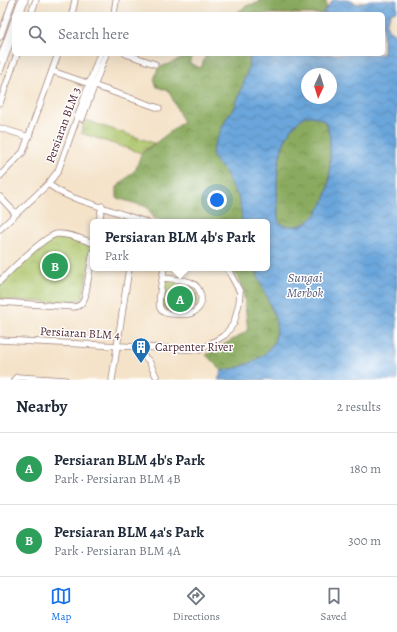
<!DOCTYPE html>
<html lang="en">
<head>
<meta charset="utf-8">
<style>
	:root { --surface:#fff; --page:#f6f6f7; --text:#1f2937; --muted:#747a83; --line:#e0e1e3; --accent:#1a73e8 }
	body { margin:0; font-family:Alegreya,serif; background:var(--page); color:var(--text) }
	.compass { position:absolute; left:301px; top:68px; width:36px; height:36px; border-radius:50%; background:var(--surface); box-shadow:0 4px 16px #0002; rotate:184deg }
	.you { position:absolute; left:217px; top:200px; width:14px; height:14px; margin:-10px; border:3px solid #fff; border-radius:50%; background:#1a73e8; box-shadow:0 0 0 6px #1a73e833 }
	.badge { display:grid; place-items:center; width:26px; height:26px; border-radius:50%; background:var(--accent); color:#fff; font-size:13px; font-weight:700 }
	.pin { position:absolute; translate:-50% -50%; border:2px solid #fff; box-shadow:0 1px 4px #0006 }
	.popup { position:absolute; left:90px; top:219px; width:180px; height:52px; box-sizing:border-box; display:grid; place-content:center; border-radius:6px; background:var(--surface); filter:drop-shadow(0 1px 3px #0005); font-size:13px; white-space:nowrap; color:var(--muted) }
	.popup b { font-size:15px; color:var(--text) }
	.popup::after { content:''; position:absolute; left:50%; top:100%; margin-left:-8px; border:8px solid transparent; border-top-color:var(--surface) }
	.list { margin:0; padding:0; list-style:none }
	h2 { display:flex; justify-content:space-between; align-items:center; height:52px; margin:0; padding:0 16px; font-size:17px }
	h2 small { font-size:13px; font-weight:400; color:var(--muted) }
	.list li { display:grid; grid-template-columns:26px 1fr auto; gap:12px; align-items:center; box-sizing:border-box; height:72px; padding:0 16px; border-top:1px solid var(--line) }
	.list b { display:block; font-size:15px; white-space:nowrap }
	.list p { margin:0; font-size:13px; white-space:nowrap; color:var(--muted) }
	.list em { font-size:13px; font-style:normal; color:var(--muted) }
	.icon { flex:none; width:22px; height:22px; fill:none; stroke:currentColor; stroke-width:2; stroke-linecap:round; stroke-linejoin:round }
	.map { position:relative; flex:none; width:397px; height:380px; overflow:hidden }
	.search { position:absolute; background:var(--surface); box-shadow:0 4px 16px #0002; left:12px; right:12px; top:12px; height:44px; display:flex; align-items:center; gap:10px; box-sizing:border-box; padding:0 14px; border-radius:6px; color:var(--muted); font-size:15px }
	.sheet { height:196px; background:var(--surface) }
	nav { display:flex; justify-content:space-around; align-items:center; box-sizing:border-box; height:56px; border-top:1px solid var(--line); background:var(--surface); font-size:11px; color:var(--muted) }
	nav a { display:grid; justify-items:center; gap:2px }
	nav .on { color:var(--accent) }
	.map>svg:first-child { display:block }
	.forest { fill:url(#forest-crowns); stroke:#6a6444 }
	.park { fill:url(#park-crowns); stroke:#7c724a }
	.water { fill:url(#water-waves); stroke:#5a6283; fill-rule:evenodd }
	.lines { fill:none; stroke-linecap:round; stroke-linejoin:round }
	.minor-casing { stroke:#9f817a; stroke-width:7 }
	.minor { stroke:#fff; stroke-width:5.5 }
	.labels { text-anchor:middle; stroke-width:3; stroke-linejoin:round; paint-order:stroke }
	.street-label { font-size:12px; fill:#4a1f2b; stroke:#fff }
	.poi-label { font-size:12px; fill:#4a1f2b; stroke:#fff; text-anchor:start }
	.water-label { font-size:13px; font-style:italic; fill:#585c7a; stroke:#fff }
</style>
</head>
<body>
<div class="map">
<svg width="397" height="380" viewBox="0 0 397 380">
	<defs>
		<pattern id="forest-crowns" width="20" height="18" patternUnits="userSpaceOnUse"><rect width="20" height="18" fill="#8aaa5e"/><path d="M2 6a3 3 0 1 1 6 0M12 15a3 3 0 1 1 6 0" fill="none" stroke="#738a4e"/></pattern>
		<pattern id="park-crowns" width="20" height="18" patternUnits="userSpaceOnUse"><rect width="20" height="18" fill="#adc56a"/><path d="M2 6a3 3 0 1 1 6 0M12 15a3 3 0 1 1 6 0" fill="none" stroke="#96a95c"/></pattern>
		<pattern id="water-waves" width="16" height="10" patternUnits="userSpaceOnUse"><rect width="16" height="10" fill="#6aa6db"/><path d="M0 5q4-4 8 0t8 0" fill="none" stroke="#5987b2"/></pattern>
	</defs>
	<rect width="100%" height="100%" fill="#fff"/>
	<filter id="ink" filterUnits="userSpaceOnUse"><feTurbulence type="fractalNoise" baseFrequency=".025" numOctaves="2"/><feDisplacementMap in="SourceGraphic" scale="8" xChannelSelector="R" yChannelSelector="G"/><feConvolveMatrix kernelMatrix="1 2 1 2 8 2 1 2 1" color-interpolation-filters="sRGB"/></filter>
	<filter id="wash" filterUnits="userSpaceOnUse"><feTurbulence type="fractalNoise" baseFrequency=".012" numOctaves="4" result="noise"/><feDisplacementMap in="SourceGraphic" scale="16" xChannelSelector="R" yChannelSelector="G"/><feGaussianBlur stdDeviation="0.9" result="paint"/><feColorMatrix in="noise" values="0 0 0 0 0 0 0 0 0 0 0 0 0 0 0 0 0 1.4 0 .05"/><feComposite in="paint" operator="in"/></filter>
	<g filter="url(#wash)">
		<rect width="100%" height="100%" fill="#f4e3c9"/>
		<g class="forest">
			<polygon points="259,0 326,0 326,8 322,14 235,14 248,5 259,3"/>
			<polygon points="193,54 189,63 201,68 206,54 251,54 247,73 235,107 227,117 213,148 212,154 216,162 225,171 234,190 238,196 241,209 242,222 166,222 154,218 147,207 117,198 117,187 136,169 141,154 183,122 169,91 157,87 154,80 158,68"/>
			<path d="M 305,116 C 312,116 320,117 325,122 C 331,131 330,146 330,156 C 330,167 330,178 328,189 C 323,207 311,229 289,226 C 283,225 280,225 278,219 C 277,183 272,140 305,116 Z"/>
			<path d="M 232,268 L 256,268 C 258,280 264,289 268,300 C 271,307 275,316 276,323 C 281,346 259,361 240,367 C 234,369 228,369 222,371 L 206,355 C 219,346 235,340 248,330 L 243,289 Z"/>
		</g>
		<g class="park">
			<polygon points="85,120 154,143 141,153 81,133"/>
			<polygon points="60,237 92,247 83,297 74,303 0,300 0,285 52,238"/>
			<path d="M 165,280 L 191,284 C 209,311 188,311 166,310 L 162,304 Z"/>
		</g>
		<path class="water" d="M 333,0 L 347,0 L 358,4 L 371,0 L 397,0 L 397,10 L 391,13 L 386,23 L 388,29 L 397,35 L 397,380 L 271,380 L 267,379 L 264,380 L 218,380 L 222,371 C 228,369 234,369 240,367 C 259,361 281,346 276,323 C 275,316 271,307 268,300 C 264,289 258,280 256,268 L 267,268 L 267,222 L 242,222 L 241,209 L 238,196 L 231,185 L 225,171 L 216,162 L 212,154 L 213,148 L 227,117 L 235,107 L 247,73 L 251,54 L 383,54 L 383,14 L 322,14 ZM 307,74 L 331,74 L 331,98 L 307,98 ZM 305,116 C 312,116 320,117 325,122 C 331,131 330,146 330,156 C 330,167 330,178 328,189 C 323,207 311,229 289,226 C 283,225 280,225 278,219 C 277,183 272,139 305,116 Z"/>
	</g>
	<g filter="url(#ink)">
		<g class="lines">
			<g class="minor-casing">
				<g id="minor">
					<polyline points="16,14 21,0"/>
					<polyline points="20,14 25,0"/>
					<polyline points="31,14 36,0"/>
					<polyline points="72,14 75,0"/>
					<polyline points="114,14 116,0"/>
					<polyline points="0,37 13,0"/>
					<polyline points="126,54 155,64"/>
					<polyline points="0,59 14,20"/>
					<polyline points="0,71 14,32"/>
					<polyline points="52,71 159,108"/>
					<polyline points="0,103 17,54"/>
					<polyline points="82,119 106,54"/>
					<polyline points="0,128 29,137"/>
					<polyline points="0,176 23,152 58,54"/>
					<polyline points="48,184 60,192 71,197 146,222"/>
					<polyline points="0,197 16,214"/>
					<polyline points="99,222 102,206"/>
					<polyline points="0,229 48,184 58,171 100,54"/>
					<path d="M 163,278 C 172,279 182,279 190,282 C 202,287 206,305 194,312 C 188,316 180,314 173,314 C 167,314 162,313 160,308 C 157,300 163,277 164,268"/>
					<path d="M 0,281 C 10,271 45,235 57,234 C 68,233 82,239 93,243"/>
					<path d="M 0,302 L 74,307 C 81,306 83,302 85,297 L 93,252"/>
					<polyline points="0,340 200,350 225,335 234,323 239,303 240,292 227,268"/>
					<polyline points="138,347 140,353 149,361 156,376"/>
					<polyline points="14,380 17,377 65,380"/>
					<polyline points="112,380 129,268"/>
				</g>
			</g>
			<use href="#minor" class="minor"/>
		</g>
	</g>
	<defs>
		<g id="building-pin" transform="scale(1)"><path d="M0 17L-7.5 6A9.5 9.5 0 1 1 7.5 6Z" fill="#1f6fb2" stroke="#fff"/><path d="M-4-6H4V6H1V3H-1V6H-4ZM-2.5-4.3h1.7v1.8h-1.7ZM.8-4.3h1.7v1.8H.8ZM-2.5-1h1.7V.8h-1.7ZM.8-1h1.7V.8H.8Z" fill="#fff"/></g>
	</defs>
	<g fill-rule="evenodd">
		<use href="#building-pin" x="141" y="347"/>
	</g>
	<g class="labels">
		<g class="street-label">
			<text transform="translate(63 125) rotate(-70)" y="4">Persiaran BLM 3</text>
			<text transform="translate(80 333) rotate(3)" y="4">Persiaran BLM 4</text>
		</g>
		<g class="poi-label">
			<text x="155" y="351">Carpenter River</text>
		</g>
		<g class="water-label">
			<text x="305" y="282">Sungai<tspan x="305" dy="15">Merbok</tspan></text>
		</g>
	</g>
</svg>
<svg class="compass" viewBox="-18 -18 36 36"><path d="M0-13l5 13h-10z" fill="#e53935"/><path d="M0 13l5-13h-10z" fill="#747a83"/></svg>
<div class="you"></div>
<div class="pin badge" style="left:180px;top:299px;background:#2e9e5b">A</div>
<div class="popup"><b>Persiaran BLM 4b's Park</b>Park</div>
<div class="pin badge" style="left:55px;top:266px;background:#2e9e5b">B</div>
<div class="search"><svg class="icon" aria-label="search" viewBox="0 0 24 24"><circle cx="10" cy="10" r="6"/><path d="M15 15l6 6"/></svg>Search here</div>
</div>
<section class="sheet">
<h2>Nearby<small>2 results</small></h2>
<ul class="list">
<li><span class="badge" style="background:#2e9e5b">A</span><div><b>Persiaran BLM 4b's Park</b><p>Park · Persiaran BLM 4B</p></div><em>180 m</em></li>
<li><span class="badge" style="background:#2e9e5b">B</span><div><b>Persiaran BLM 4a's Park</b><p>Park · Persiaran BLM 4A</p></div><em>300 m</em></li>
</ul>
</section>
<nav>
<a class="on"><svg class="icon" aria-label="map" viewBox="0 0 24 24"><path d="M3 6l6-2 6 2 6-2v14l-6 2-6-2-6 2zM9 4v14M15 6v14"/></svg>Map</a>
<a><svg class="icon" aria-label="directions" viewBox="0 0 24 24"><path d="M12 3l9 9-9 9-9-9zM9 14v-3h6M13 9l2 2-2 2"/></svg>Directions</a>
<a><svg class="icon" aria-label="saved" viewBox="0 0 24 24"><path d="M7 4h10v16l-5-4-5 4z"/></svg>Saved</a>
</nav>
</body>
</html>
